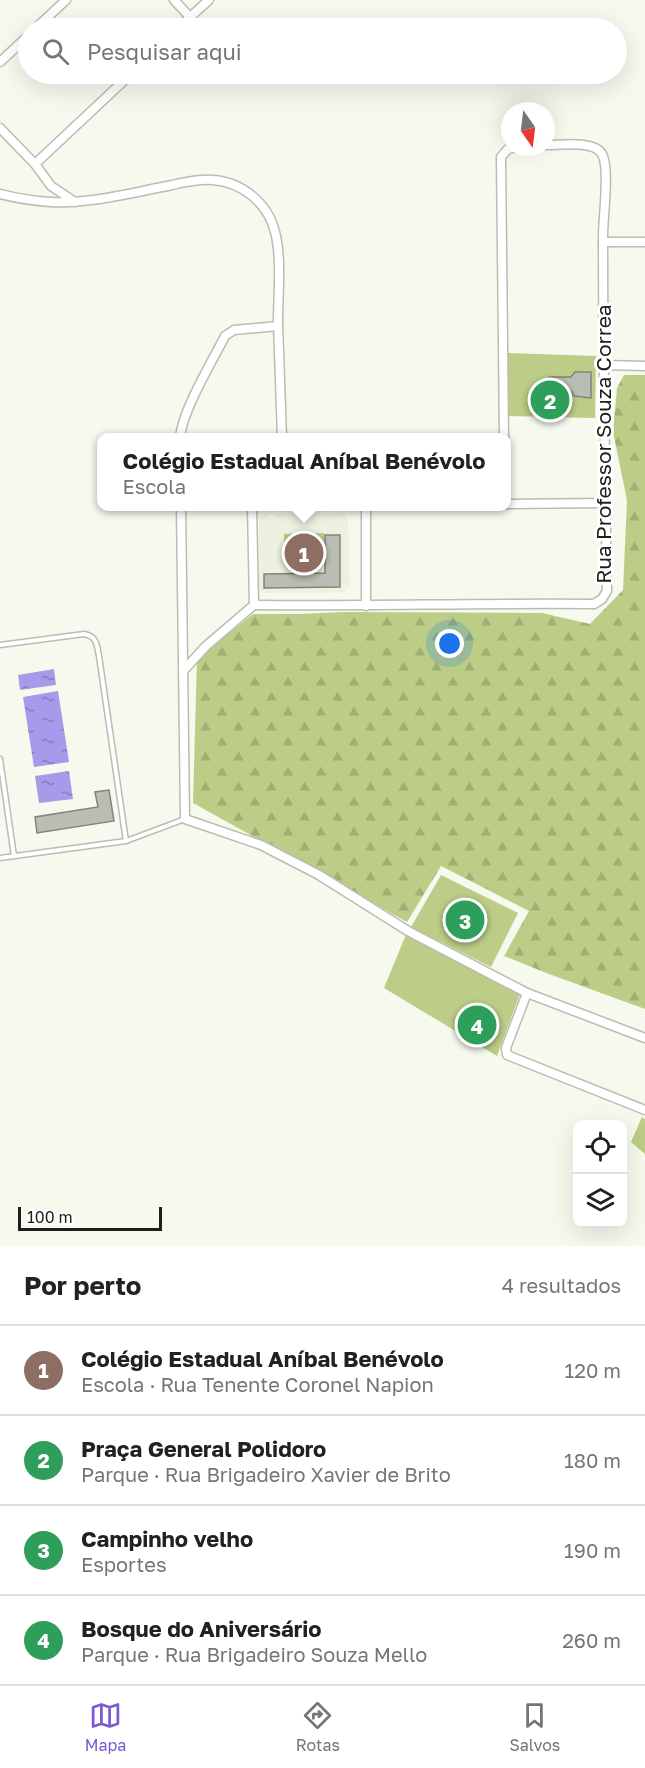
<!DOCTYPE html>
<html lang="pt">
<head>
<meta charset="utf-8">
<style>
	:root { --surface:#fff; --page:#f6f6f6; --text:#202124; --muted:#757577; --line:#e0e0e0; --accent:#7b5ad4 }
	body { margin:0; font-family:"Golos Text",sans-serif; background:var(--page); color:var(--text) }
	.controls { position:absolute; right:18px; bottom:18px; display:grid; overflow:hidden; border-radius:12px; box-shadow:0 6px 24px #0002 }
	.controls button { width:54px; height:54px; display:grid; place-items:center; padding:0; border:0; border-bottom:2px solid var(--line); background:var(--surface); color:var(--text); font:30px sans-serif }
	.compass { position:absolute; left:501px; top:102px; width:54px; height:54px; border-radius:50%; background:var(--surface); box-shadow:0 6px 24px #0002; rotate:166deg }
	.scale { position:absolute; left:18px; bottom:15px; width:144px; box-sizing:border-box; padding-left:6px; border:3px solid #1d1f1b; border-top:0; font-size:16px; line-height:21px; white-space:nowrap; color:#1d1f1b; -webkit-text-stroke:4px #fff; paint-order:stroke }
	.you { position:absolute; left:450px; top:644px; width:21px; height:21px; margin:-15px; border:4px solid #fff; border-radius:50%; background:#1a73e8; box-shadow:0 0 0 9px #1a73e833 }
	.badge { display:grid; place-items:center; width:39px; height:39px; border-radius:50%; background:var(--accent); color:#fff; font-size:20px; font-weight:700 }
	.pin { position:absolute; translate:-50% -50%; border:3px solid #fff; box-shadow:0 2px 6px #0006 }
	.popup { position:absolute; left:97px; top:433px; width:414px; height:78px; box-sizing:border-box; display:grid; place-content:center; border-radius:12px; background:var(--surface); filter:drop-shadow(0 2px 4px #0005); font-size:20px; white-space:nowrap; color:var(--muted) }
	.popup b { font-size:22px; color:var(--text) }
	.popup::after { content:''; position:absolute; left:50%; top:100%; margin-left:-12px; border:12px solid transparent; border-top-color:var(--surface) }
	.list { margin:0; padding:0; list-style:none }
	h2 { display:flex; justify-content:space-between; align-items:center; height:78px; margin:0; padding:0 24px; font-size:26px }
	h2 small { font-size:20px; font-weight:400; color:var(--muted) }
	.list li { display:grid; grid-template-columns:39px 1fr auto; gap:18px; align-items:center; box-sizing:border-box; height:90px; padding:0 24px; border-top:2px solid var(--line) }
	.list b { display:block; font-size:22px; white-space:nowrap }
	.list p { margin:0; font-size:20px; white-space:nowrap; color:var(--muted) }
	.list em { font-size:20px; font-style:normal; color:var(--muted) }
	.icon { flex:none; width:33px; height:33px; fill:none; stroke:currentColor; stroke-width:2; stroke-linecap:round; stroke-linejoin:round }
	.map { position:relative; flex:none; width:645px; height:1246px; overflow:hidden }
	.search { position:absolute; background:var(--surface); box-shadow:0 6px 24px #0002; left:18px; right:18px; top:18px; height:66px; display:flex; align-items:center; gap:15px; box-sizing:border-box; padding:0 21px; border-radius:33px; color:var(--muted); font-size:22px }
	.sheet { height:438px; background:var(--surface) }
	nav { display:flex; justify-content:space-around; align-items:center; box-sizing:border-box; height:84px; border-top:2px solid var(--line); background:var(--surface); font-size:16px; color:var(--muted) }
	nav a { display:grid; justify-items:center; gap:3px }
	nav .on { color:var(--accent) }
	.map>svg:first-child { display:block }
	.built { fill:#ecf2df }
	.forest { fill:url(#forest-firs) }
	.park { fill:#bbcd86 }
	.water { fill:url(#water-ripples) }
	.building { fill:#babdb3; stroke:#81847a; stroke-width:1.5 }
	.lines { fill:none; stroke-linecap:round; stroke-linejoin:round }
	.lane-casing { stroke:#b9bdb2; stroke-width:7 }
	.street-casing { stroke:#b9bdb2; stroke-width:11 }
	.lane { stroke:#fff; stroke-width:4 }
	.street { stroke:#fff; stroke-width:8 }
	.labels { text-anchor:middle; stroke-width:6; stroke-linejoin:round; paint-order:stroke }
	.street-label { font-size:21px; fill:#1d1f1b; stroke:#fff }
</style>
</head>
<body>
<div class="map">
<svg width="645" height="1246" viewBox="0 0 645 1246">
	<defs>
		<pattern id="forest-firs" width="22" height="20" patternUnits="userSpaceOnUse" patternTransform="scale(1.5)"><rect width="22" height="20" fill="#bbcd86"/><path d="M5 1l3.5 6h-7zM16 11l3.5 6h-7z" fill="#a0b073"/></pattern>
		<pattern id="water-ripples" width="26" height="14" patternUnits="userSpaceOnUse" patternTransform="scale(1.5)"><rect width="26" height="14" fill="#a899ea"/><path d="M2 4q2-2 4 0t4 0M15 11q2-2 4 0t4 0" fill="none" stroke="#887cbd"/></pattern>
	</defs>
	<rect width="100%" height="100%" fill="#f6f9ee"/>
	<polygon class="built" points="344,513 348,519 350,587 346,588 344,592 263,593 259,590 259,517 265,515 269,518 273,518 276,514"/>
	<polygon class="forest" points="624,375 645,375 645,1009 549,974 504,956 529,911 441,866 407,922 193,803 197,659 253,614 301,614 343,612 542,613 590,624 623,590 627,500 613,432 617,388"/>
	<g class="park">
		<polygon points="505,353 596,356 595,418 505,416"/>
		<polygon points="324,533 325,556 285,557 284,534"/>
		<polygon points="441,875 518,913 491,967 411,927"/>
		<polygon points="407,932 520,994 497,1056 384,988"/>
		<polygon points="642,1117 645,1119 645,1154 631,1142"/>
	</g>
	<g class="water">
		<polygon points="54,669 56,685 20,690 18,675"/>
		<polygon points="58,691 69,762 34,767 23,697"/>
		<polygon points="69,771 73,799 39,803 35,776"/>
	</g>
	<g class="building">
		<polygon points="575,372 591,372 591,398 574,396 571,391 549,391 549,377 571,377"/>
		<polygon points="325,535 340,535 340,587 264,588 264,574 325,573"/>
		<polygon points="109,790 114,821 37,833 35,817 98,807 95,792"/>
	</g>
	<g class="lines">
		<g class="lane-casing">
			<g id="lane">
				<path d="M 0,645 L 84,634 C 97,636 97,646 99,656 L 126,841"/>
				<polyline points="0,759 14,856"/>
				<polyline points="0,858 126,841 185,819"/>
			</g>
		</g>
		<g class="street-casing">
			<g id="street">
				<polyline points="174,0 190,17"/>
				<polyline points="36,28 66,0"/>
				<polyline points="178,28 209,0"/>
				<polyline points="0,62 28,36"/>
				<polyline points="0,128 35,164 51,186 75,202"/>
				<polyline points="35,164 131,74"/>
				<path d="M 0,194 C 16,198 33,201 50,202 C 91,204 131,193 172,185 C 185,182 199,179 213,180 C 242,182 268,203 275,232 C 282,258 278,295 278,323 C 279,361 281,399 282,438"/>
				<polyline points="603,242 645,242"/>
				<polyline points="603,365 645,366"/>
				<path d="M 180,438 C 182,411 212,362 225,336 L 234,330 L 278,326"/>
				<polyline points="504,438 501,157 508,149 517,147"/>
				<polyline points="506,504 606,503"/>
				<polyline points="181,506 185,819 261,845 319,875 408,931 527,993 645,1038"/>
				<polyline points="366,506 366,606"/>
				<path d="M 254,605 C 368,606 481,603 594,604 L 602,599 L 607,591 C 605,473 603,354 603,236 C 603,217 610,168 602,154 C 594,140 560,145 546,145"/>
				<polyline points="184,670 206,646 254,605 252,506"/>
				<polyline points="527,993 506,1048 507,1055 645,1110"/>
			</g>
		</g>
		<use href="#lane" class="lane"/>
		<use href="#street" class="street"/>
	</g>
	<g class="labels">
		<g class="street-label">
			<text transform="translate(604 444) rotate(-90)" y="7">Rua Professor Souza Correa</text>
		</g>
	</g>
</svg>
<div class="controls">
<button><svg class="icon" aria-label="locate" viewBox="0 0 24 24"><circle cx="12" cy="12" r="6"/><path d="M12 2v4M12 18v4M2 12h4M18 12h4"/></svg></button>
<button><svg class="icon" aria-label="layers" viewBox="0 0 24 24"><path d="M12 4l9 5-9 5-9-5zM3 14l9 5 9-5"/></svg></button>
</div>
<svg class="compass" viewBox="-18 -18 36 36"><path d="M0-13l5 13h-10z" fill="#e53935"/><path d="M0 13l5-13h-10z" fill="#757577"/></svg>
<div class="scale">100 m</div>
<div class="you"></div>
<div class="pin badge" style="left:304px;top:553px;background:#8d6e63">1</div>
<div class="popup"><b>Colégio Estadual Aníbal Benévolo</b>Escola</div>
<div class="pin badge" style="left:550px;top:400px;background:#2e9e5b">2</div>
<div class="pin badge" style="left:465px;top:920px;background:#2e9e5b">3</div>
<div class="pin badge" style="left:477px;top:1025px;background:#2e9e5b">4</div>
<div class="search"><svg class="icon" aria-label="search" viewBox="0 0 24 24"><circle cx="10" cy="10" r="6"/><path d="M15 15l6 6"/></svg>Pesquisar aqui</div>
</div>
<section class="sheet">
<h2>Por perto<small>4 resultados</small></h2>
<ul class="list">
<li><span class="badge" style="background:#8d6e63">1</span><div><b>Colégio Estadual Aníbal Benévolo</b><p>Escola · Rua Tenente Coronel Napion</p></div><em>120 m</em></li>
<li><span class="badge" style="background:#2e9e5b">2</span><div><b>Praça General Polidoro</b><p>Parque · Rua Brigadeiro Xavier de Brito</p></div><em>180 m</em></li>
<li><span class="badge" style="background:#2e9e5b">3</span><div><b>Campinho velho</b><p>Esportes</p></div><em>190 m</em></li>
<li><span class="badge" style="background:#2e9e5b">4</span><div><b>Bosque do Aniversário</b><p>Parque · Rua Brigadeiro Souza Mello</p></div><em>260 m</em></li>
</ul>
</section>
<nav>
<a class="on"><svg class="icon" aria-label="map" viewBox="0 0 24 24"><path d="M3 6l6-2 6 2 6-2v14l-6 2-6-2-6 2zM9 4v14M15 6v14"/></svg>Mapa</a>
<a><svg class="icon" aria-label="directions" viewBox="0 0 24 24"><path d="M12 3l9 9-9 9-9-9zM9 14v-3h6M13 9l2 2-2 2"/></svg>Rotas</a>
<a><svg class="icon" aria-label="saved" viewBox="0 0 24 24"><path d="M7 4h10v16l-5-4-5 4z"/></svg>Salvos</a>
</nav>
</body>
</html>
